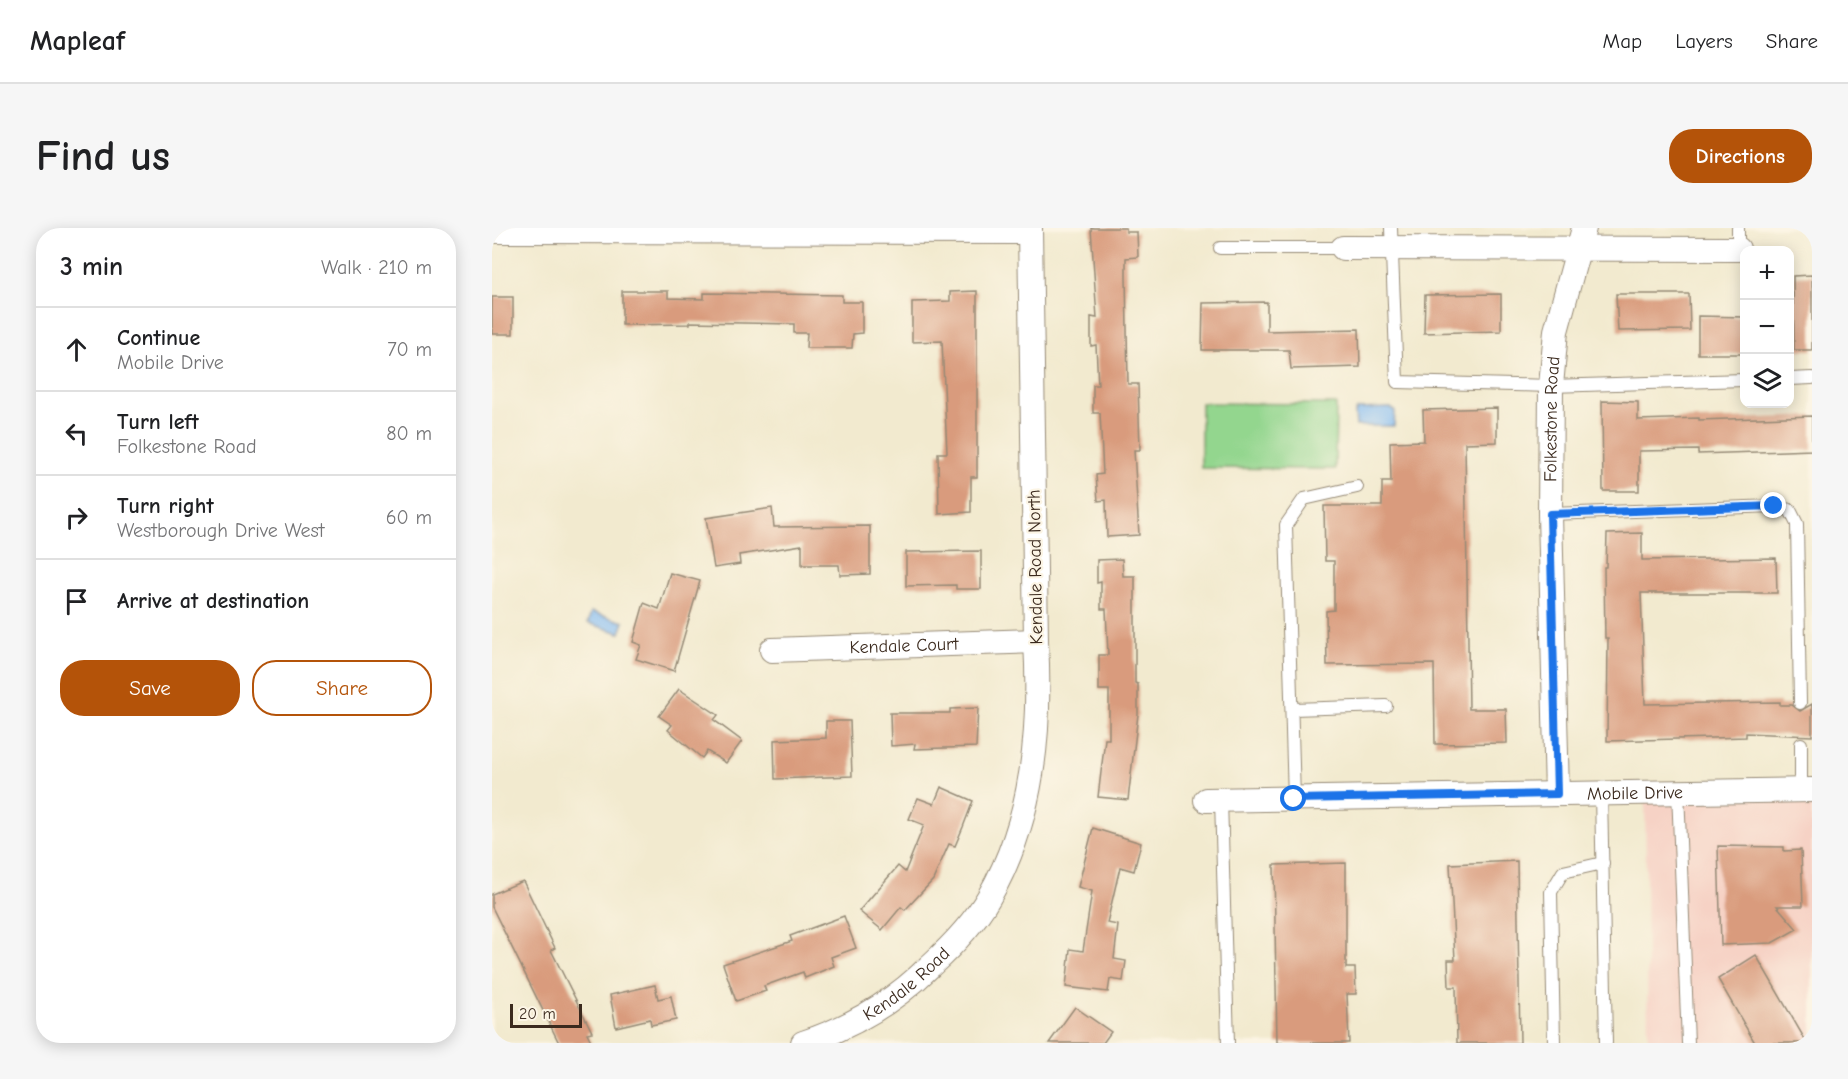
<!DOCTYPE html>
<html lang="en">
<head>
<meta charset="utf-8">
<style>
	:root { --surface:#fff; --page:#f6f6f6; --text:#202124; --muted:#757577; --line:#e0e0e0; --accent:#b45309 }
	body { margin:0; font-family:"Comic Neue",sans-serif; background:var(--page); color:var(--text) }
	.controls { position:absolute; right:18px; top:18px; display:grid; overflow:hidden; border-radius:12px; box-shadow:0 3px 15px #0003 }
	.controls button { width:54px; height:54px; display:grid; place-items:center; padding:0; border:0; border-bottom:2px solid var(--line); background:var(--surface); color:var(--text); font:30px sans-serif }
	.scale { position:absolute; left:18px; bottom:15px; width:72px; box-sizing:border-box; padding-left:6px; border:3px solid #3b2a1e; border-top:0; font-size:16px; line-height:21px; white-space:nowrap; color:#3b2a1e; -webkit-text-stroke:4px #fcf5e5; paint-order:stroke }
	.stop { position:absolute; width:18px; height:18px; margin:-14px; border:4px solid #1a73e8; border-radius:50%; background:#fff }
	.stop.end { background:#1a73e8; border-color:#fff; box-shadow:0 2px 6px #0008 }
	.list { margin:0; padding:0; list-style:none }
	h2 { display:flex; justify-content:space-between; align-items:center; height:78px; margin:0; padding:0 24px; font-size:26px }
	h2 small { font-size:20px; font-weight:400; color:var(--muted) }
	.list li { display:grid; grid-template-columns:39px 1fr auto; gap:18px; align-items:center; box-sizing:border-box; height:84px; padding:0 24px; border-top:2px solid var(--line) }
	.list b { display:block; font-size:22px; white-space:nowrap }
	.list p { margin:0; font-size:20px; white-space:nowrap; color:var(--muted) }
	.list em { font-size:20px; font-style:normal; color:var(--muted) }
	.actions { display:flex; gap:12px; padding:18px 24px }
	.actions a { flex:1; padding:14px 0; border:2px solid var(--accent); border-radius:24px; text-align:center; font-size:21px; color:var(--accent) }
	.actions .main { background:var(--accent); color:#fff }
	.icon { flex:none; width:33px; height:33px; fill:none; stroke:currentColor; stroke-width:2; stroke-linecap:round; stroke-linejoin:round }
	.map { position:relative; flex:none; width:1320px; height:815px; overflow:hidden; border-radius:24px }
	header { display:flex; align-items:center; gap:36px; box-sizing:border-box; height:84px; padding:0 30px; background:var(--surface); border-bottom:2px solid var(--line) }
	header strong { font-size:28px }
	nav { display:flex; gap:33px; margin-inline-start:auto; font-size:21px }
	.intro { display:flex; align-items:center; justify-content:space-between; box-sizing:border-box; height:144px; padding:0 36px }
	h1 { margin:0; font-size:42px }
	.button { padding:15px 27px; border-radius:24px; background:var(--accent); color:#fff; font-size:21px; font-weight:700 }
	main { display:flex; gap:36px; padding:0 36px }
	aside { flex:1; background:var(--surface); border-radius:24px; box-shadow:0 3px 15px #0003 }
	.map>svg:first-child { display:block }
	.built { fill:#f6d2c5 }
	.green { fill:#93d68e; stroke:#678056; stroke-width:1.5 }
	.water { fill:#82bbf3; stroke:#5e7288; stroke-width:1.5 }
	.building { fill:#d99b7d }
	.lines { fill:none; stroke-linecap:round; stroke-linejoin:round }
	.service-casing { stroke:#968a76; stroke-width:14 }
	.minor-casing { stroke:#968a76; stroke-width:26 }
	.service { stroke:#fff; stroke-width:12 }
	.minor { stroke:#fff; stroke-width:24 }
	.route { stroke:#1a73e8; stroke-width:8 }
	.labels { text-anchor:middle; stroke-width:4.5; stroke-linejoin:round; paint-order:stroke }
	.street-label { font-size:18px; fill:#3b2a1e; stroke:#fcf5e5 }
</style>
</head>
<body>
<header>
<strong>Mapleaf</strong>
<nav><a>Map</a><a>Layers</a><a>Share</a></nav>
</header>
<div class="intro"><h1>Find us</h1><a class="button">Directions</a></div>
<main>
<aside>
<h2>3 min<small>Walk · 210 m</small></h2>
<ul class="list">
<li><svg class="icon" aria-label="ahead" viewBox="0 0 24 24"><path d="M12 20V5M6 11l6-6 6 6"/></svg><div><b>Continue</b><p>Mobile Drive</p></div><em>70 m</em></li>
<li><svg class="icon" aria-label="left" viewBox="0 0 24 24"><path d="M17 20v-9H6M10 6l-5 5 5 5"/></svg><div><b>Turn left</b><p>Folkestone Road</p></div><em>80 m</em></li>
<li><svg class="icon" aria-label="right" viewBox="0 0 24 24"><path d="M7 20v-9h11M14 6l5 5-5 5"/></svg><div><b>Turn right</b><p>Westborough Drive West</p></div><em>60 m</em></li>
<li><svg class="icon" aria-label="arrive" viewBox="0 0 24 24"><path d="M6 21V4h12l-3 4 3 4H6"/></svg><div><b>Arrive at destination</b></div></li>
</ul>
<div class="actions"><a class="main">Save</a><a>Share</a></div>
</aside>
<div class="map">
<svg width="1320" height="815" viewBox="0 0 1320 815">
	<rect width="100%" height="100%" fill="#fcf5e5"/>
	<filter id="ink" filterUnits="userSpaceOnUse"><feTurbulence type="fractalNoise" baseFrequency=".0167" numOctaves="2"/><feDisplacementMap in="SourceGraphic" scale="12" xChannelSelector="R" yChannelSelector="G"/><feConvolveMatrix kernelMatrix="1 2 1 2 8 2 1 2 1" color-interpolation-filters="sRGB"/></filter>
	<filter id="wash" filterUnits="userSpaceOnUse"><feTurbulence type="fractalNoise" baseFrequency=".008" numOctaves="4" result="noise"/><feDisplacementMap in="SourceGraphic" scale="24" xChannelSelector="R" yChannelSelector="G"/><feGaussianBlur stdDeviation="1.35" result="paint"/><feColorMatrix in="noise" values="0 0 0 0 0 0 0 0 0 0 0 0 0 0 0 0 0 1.4 0 .05"/><feComposite in="paint" operator="in"/></filter>
	<g filter="url(#wash)">
		<rect width="100%" height="100%" fill="#f2eacf"/>
		<polygon class="built" points="1320,560 1320,815 1156,815 1153,562"/>
		<polygon class="green" points="709,175 844,176 843,241 709,240"/>
		<g class="water">
			<polygon points="899,180 903,183 902,198 864,198 863,184 866,181"/>
			<polygon points="99,384 132,394 128,405 96,395"/>
		</g>
		<g id="blocks">
			<g class="building">
				<polygon points="599,0 634,0 634,4 645,4 646,29 634,30 634,49 636,156 646,156 648,222 642,222 647,307 615,309 614,272 606,273 604,247 611,246 608,185 601,185 601,157 606,157 604,117 599,118 599,89 605,90"/>
				<polygon points="1320,47 1320,122 1302,122 1301,48"/>
				<polygon points="130,63 176,63 176,70 212,71 212,65 350,67 350,74 370,74 370,105 361,106 360,120 314,120 315,105 302,105 302,96 198,94 198,96 130,97"/>
				<polygon points="485,63 485,249 479,249 479,284 447,286 446,225 455,225 450,113 420,114 420,74 458,73 458,64"/>
				<polygon points="1009,66 1009,103 932,105 933,67"/>
				<polygon points="1124,66 1197,66 1198,102 1126,103"/>
				<rect x="0" y="69" width="21" height="37"/>
				<polygon points="775,74 775,103 867,101 868,139 799,141 797,122 710,122 711,75"/>
				<polygon points="1206,88 1252,89 1252,126 1206,126"/>
				<polygon points="1110,173 1146,174 1146,192 1207,190 1207,192 1320,188 1320,222 1206,226 1206,222 1147,223 1147,263 1111,263"/>
				<polygon points="1005,180 1005,214 973,215 977,481 1014,481 1015,515 943,516 942,436 835,437 834,383 842,382 842,333 833,333 832,278 890,278 890,254 899,254 898,214 932,213 931,182"/>
				<polygon points="280,280 282,299 378,298 378,346 348,347 347,337 310,337 310,317 247,327 248,336 222,340 214,290"/>
				<polygon points="1150,305 1150,332 1284,330 1285,365 1149,365 1153,476 1288,474 1288,477 1300,477 1308,483 1320,476 1320,508 1254,505 1254,509 1115,513 1116,410 1113,410 1112,339 1114,339 1115,306"/>
				<polygon points="489,323 489,361 464,361 464,357 414,358 414,324"/>
				<polygon points="630,331 631,348 643,348 643,455 646,456 646,486 636,572 606,569 613,511 617,511 617,462 607,462 607,427 616,427 614,381 609,381 609,354 605,355 605,332"/>
				<polygon points="178,345 208,353 182,443 144,431 149,417 141,414 152,375 167,381"/>
				<polygon points="187,461 226,487 222,492 250,513 234,535 215,523 210,530 176,502 180,497 167,488"/>
				<polygon points="486,480 484,519 422,521 423,516 399,518 398,485 458,485 458,481"/>
				<polygon points="334,493 358,493 360,548 283,551 282,512 334,510"/>
				<polygon points="449,559 481,573 471,599 463,618 457,616 441,652 413,682 409,679 390,702 367,683 406,638 413,644 432,597 417,591 426,570 442,576"/>
				<polygon points="601,600 649,615 642,643 628,639 615,695 626,697 622,731 634,733 631,753 618,751 616,764 574,759 578,721 591,723 600,663 586,659"/>
				<polygon points="1226,618 1292,619 1292,623 1309,622 1311,678 1285,678 1305,701 1280,715 1229,717"/>
				<polygon points="1025,633 1028,815 965,815 964,759 957,759 956,732 963,732 958,636"/>
				<polygon points="854,635 854,740 863,740 864,766 855,766 857,815 785,815 782,637"/>
				<polygon points="31,653 63,720 59,722 100,804 95,805 100,815 67,815 0,679 0,666"/>
				<polygon points="352,688 364,720 339,729 342,738 313,750 311,744 272,758 274,763 244,773 231,736 300,713 298,708"/>
				<polygon points="1264,727 1315,815 1263,815 1226,751"/>
				<polygon points="163,757 166,771 179,768 184,792 159,797 158,791 124,799 118,767"/>
				<polygon points="583,779 619,804 611,815 557,815"/>
			</g>
		</g>
	</g>
	<g filter="url(#ink)">
		<use href="#blocks" fill-opacity="0" stroke="#968a76" stroke-width="1.5"/>
		<g class="lines">
			<g class="service-casing">
				<g id="service">
					<polyline points="899,0 905,154 1059,158 1252,152"/>
					<polyline points="728,20 851,20"/>
					<polyline points="1246,21 1246,0"/>
					<polyline points="1298,151 1320,150"/>
					<polyline points="1058,286 1283,278 1298,282 1305,296 1308,475"/>
					<polyline points="801,481 894,478"/>
					<polyline points="1309,516 1309,562"/>
					<polyline points="1186,563 1196,815"/>
					<polyline points="1109,565 1114,815"/>
					<polyline points="729,571 736,815"/>
					<polyline points="802,571 794,297 812,271 865,259"/>
					<polyline points="1062,815 1059,664 1071,644 1111,635"/>
				</g>
			</g>
			<g class="minor-casing">
				<g id="minor">
					<polyline points="0,3 538,4"/>
					<polyline points="851,20 1246,21"/>
					<path id="s1" d="M 280,422 L 544,413"/>
					<path id="s2" d="M 1065,566 L 1058,286 L 1059,158 L 1064,103 L 1092,0"/>
					<path id="s3" d="M 714,572 L 1320,562"/>
					<path id="s4" d="M 311,815 C 360,799 402,774 438,738 C 460,718 482,695 497,669 C 542,591 549,501 544,413 L 538,0"/>
				</g>
			</g>
			<use href="#service" class="service"/>
			<use href="#minor" class="minor"/>
		</g>
	</g>
	<g class="lines" filter="url(#ink)">
		<polyline class="route" points="802,571 1065,566 1058,286 1282,278"/>
	</g>
	<g class="labels">
		<g class="street-label">
			<text dy="6" stroke="none"><textPath href="#s2" startOffset="375">Folkestone Road</textPath></text>
			<text transform="translate(543 339) rotate(-91)" y="6">Kendale Road North</text>
			<text dy="6" stroke="none"><textPath href="#s1" startOffset="132">Kendale Court</textPath></text>
			<text dy="6" stroke="none"><textPath href="#s3" startOffset="429">Mobile Drive</textPath></text>
			<text dy="6" stroke="none"><textPath href="#s4" startOffset="120">Kendale Road</textPath></text>
		</g>
	</g>
</svg>
<div class="controls">
<button>+</button>
<button>−</button>
<button><svg class="icon" aria-label="layers" viewBox="0 0 24 24"><path d="M12 4l9 5-9 5-9-5zM3 14l9 5 9-5"/></svg></button>
</div>
<div class="scale">20 m</div>
<div class="stop" style="left:802px;top:571px"></div>
<div class="stop end" style="left:1282px;top:278px"></div>
</div>
</main>
</body>
</html>
